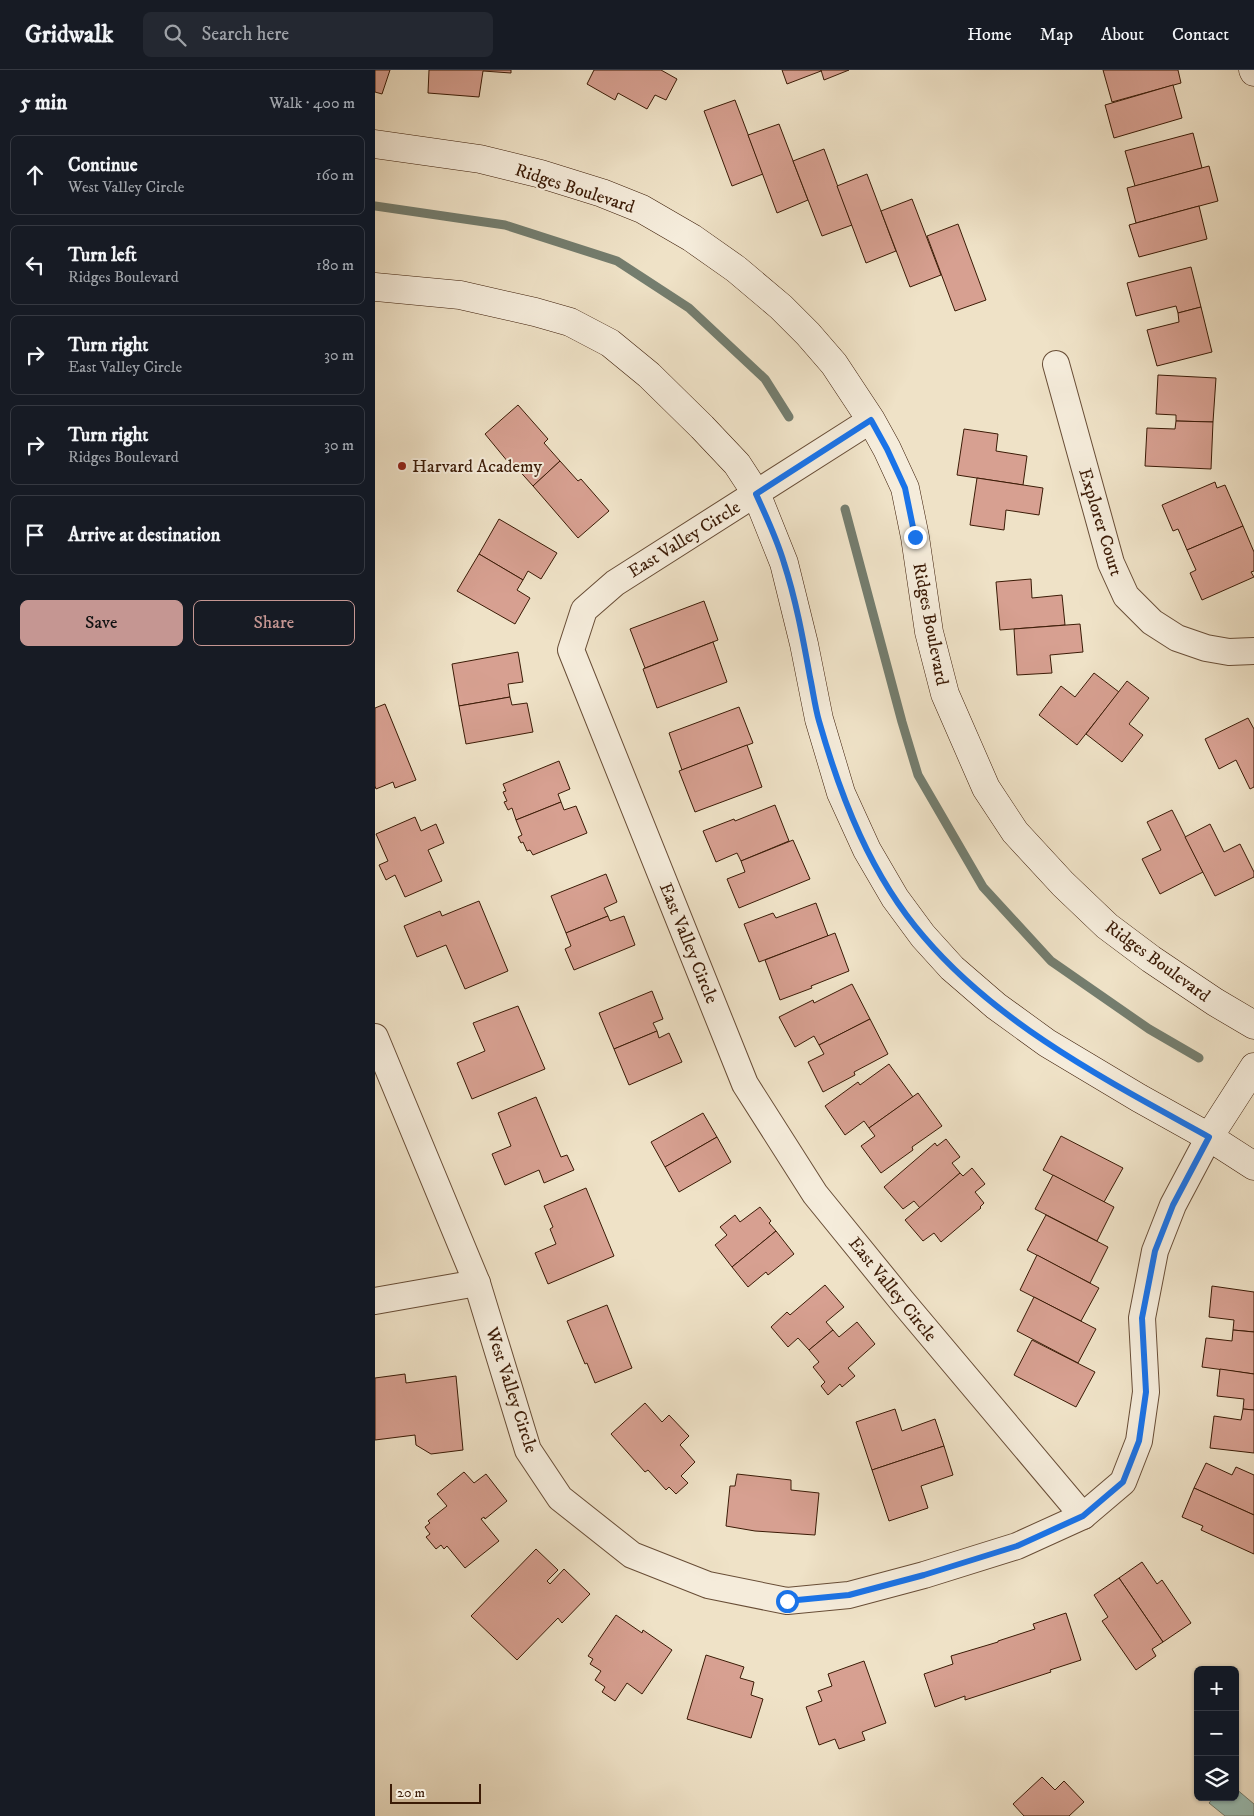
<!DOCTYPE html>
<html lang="en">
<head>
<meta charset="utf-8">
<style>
	:root { --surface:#171b24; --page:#242831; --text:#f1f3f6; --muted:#9ea1a6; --line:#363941; --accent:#c59692 }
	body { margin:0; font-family:"IM FELL DW Pica",serif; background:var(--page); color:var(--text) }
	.controls { position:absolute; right:15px; bottom:15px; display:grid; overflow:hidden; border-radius:8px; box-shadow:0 1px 4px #0004 }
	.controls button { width:45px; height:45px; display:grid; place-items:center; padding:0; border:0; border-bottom:1px solid var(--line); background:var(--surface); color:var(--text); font:25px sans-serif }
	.scale { position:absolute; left:15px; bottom:12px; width:91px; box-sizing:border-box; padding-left:5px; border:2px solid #3b1b06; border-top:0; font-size:14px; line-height:18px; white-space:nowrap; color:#3b1b06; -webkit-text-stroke:4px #f5ecdb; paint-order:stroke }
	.stop { position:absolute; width:15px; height:15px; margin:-11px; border:4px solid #1a73e8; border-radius:50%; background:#fff }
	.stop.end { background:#1a73e8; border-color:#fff; box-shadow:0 1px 5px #0008 }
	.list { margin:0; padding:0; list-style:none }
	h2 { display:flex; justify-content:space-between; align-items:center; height:65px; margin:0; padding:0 20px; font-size:21px }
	h2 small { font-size:16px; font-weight:400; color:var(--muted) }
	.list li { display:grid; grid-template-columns:32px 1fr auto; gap:15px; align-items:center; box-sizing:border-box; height:80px; margin:0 10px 10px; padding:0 10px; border:1px solid var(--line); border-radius:8px }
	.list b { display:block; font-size:19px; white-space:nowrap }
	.list p { margin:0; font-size:16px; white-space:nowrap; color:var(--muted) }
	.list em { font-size:16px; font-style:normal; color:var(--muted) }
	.actions { display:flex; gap:10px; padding:15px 20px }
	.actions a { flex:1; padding:11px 0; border:1px solid var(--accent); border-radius:8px; text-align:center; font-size:18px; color:var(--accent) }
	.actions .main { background:var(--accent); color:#111 }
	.icon { flex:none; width:28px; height:28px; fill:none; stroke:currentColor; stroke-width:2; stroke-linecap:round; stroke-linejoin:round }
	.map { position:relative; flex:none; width:879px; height:1746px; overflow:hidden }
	header { display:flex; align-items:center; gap:30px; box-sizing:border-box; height:70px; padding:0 25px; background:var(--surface); border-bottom:1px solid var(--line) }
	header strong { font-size:24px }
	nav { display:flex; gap:28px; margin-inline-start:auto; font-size:18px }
	.search { width:350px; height:45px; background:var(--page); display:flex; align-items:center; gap:12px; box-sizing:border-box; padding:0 18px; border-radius:8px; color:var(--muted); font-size:19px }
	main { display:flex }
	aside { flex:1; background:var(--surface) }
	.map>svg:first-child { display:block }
	.water { fill:#9abeb4; stroke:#747d6e }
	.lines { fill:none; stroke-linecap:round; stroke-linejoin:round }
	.stream { stroke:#747d6e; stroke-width:9 }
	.building { fill:#d7a091; stroke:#3b1b06 }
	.street-casing { stroke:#684d36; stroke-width:28 }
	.secondary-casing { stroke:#3b1b06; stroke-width:29 }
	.street { stroke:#f5ecdb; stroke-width:26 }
	.secondary { stroke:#f5ecdb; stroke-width:28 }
	.route { stroke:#1a73e8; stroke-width:6 }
	.poi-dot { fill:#8f2418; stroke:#f5ecdb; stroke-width:2 }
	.labels { text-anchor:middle; stroke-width:4; stroke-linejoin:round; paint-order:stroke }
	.street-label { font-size:18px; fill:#3b1b06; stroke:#f5ecdb }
	.poi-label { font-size:18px; fill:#3b1b06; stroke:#f5ecdb; text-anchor:start }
</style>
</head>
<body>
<header>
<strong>Gridwalk</strong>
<div class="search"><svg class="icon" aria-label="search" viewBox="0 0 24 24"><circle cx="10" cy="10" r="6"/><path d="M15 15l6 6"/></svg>Search here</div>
<nav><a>Home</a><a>Map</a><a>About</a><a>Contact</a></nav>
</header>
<main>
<aside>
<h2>5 min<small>Walk · 400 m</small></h2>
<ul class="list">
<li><svg class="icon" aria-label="ahead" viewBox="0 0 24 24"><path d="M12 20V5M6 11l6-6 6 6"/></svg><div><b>Continue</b><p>West Valley Circle</p></div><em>160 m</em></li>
<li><svg class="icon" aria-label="left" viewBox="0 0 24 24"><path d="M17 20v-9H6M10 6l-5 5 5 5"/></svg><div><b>Turn left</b><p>Ridges Boulevard</p></div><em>180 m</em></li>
<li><svg class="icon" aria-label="right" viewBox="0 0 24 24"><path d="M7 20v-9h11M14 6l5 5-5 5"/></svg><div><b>Turn right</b><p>East Valley Circle</p></div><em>30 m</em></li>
<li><svg class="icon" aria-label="right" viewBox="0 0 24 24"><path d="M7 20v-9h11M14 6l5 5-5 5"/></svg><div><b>Turn right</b><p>Ridges Boulevard</p></div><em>30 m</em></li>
<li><svg class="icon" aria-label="arrive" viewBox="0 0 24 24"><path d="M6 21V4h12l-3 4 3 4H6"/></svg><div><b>Arrive at destination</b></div></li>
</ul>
<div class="actions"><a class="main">Save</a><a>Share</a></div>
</aside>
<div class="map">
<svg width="879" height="1746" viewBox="0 0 879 1746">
	<rect width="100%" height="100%" fill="#efe2c7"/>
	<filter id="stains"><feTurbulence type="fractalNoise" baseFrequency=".004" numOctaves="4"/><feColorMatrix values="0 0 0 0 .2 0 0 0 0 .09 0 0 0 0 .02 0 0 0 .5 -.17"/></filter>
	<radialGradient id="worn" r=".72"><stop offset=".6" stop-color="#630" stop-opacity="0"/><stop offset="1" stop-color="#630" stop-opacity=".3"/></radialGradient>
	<polygon class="water" points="860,1718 879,1734 879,1746 850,1746 834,1733 839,1727 860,1727"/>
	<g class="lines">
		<g class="stream">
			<polyline points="0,136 130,155 242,191 314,238 390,309 414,347"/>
			<polyline points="470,439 527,652 543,705 608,817 676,891 774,959 824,988"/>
		</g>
	</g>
	<g class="building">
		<polygon points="0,0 15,0 7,24 0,22"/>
		<polygon points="54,0 136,0 136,3 108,1 104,27 53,23"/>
		<polygon points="219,0 286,0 302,9 291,30 280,25 272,39 243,23 240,30 212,14"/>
		<polygon points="407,0 446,0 446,1 412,14"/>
		<polygon points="446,0 474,0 449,10"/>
		<polygon points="728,0 803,0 806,13 737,32"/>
		<polygon points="798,15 807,48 739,68 730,35"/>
		<polygon points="360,30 388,104 357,116 329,41"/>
		<polygon points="404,54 433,130 402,143 373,65"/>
		<polygon points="818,63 827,98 760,116 750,81"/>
		<polygon points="449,79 477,155 447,166 418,91"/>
		<polygon points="834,96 843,131 761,153 752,118"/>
		<polygon points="492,104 521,181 491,193 462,116"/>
		<polygon points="537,129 566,205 535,217 506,141"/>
		<polygon points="824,136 832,169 764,187 754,155"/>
		<polygon points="583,154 611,230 580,241 552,166"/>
		<polygon points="816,197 826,237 803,243 801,236 761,246 752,213"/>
		<polygon points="826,237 837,282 782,296 772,260 804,252 803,243"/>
		<polygon points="783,305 841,308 838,352 801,351 801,345 781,344"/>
		<polygon points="143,335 173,369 169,373 185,391 158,416 140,396 138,398 110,364"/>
		<polygon points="801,351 838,352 836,399 770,396 772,358 800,359"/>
		<polygon points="589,359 623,364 621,381 652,386 648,415 582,405"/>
		<polygon points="185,391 203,411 206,409 234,441 203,468 158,416"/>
		<polygon points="602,408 668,418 664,445 631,440 629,460 595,455"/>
		<polygon points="840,412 842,418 850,415 868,456 812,480 803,459 798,461 787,435"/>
		<polygon points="124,449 182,483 166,509 153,501 148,510 104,484"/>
		<polygon points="868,456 879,482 879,501 876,502 879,507 827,530 815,503 821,500 812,480"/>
		<polygon points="104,484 148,510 142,520 155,528 140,554 82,521"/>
		<polygon points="656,509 657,528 687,525 690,555 625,560 621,512"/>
		<polygon points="329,531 343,570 270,598 255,559"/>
		<polygon points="705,554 708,582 675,585 677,603 642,605 639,559"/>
		<polygon points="338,572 352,612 282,638 268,599"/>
		<polygon points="143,582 148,612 133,614 135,627 84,636 77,594"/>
		<polygon points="719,603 744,622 702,675 664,645 686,616 700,627"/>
		<polygon points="752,611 774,628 754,654 768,665 747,692 711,664"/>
		<polygon points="135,627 137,635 152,633 158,662 91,674 84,636"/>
		<polygon points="10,634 41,710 20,718 18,712 1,719 0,716 0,638"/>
		<polygon points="364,637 378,673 307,700 294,663"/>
		<polygon points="873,648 879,659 879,717 875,719 861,690 844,699 830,669"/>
		<polygon points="372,675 387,717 320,742 304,701"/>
		<polygon points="184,691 195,719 183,724 186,732 141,750 137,738 133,740 129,732 132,731 128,722 131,721 128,714"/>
		<polygon points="186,732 189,740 201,736 212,763 158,785 155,780 152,781 148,772 146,773 143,767 147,765 141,750"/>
		<polygon points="400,735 414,771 366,791 362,783 341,792 328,761 359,749 360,751"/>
		<polygon points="797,740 828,802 785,824 767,789 786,780 772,752"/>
		<polygon points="40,747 46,761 61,754 69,773 53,780 67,811 30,827 20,805 11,810 4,795 13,791 1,764"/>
		<polygon points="835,754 849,782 865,774 879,802 879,807 840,826 810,767"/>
		<polygon points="418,770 435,809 364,838 352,809 370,802 366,791"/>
		<polygon points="231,804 242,832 229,838 233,846 191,863 176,826"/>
		<polygon points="104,831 133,901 90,919 71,875 42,887 29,856 65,841 67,846"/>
		<polygon points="441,833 453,866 384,892 369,854 398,843 401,848"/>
		<polygon points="233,846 235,851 249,846 260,875 199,900 190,879 196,876 191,863"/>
		<polygon points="460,863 474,901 436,916 437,918 405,930 390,890"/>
		<polygon points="477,914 495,949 444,975 439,966 420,977 404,947 438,930 439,933"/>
		<polygon points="277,921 288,949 278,953 282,961 239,979 224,943"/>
		<polygon points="143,936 170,999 97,1029 82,993 110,981 98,953"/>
		<polygon points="495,949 513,984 479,1002 480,1005 448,1022 433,992 449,984 444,975"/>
		<polygon points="282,961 284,968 294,963 307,992 254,1015 239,979"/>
		<polygon points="514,994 538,1027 494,1058 489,1051 470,1065 450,1036 483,1012 485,1015"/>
		<polygon points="543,1023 567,1056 537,1077 538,1080 506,1103 486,1076 500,1066 494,1058"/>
		<polygon points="161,1027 186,1087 192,1085 199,1100 169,1113 164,1100 130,1115 117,1084 136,1076 123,1043"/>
		<polygon points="328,1043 342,1067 290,1097 276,1072"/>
		<polygon points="686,1066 748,1098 729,1132 668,1100"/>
		<polygon points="342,1067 356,1092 304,1122 290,1097"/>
		<polygon points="571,1069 585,1087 577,1093 585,1103 545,1138 539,1131 528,1139 509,1117 560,1073 562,1076"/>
		<polygon points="597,1098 610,1114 600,1122 609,1133 605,1137 606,1138 566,1172 559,1163 548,1171 530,1150 585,1103 588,1106"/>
		<polygon points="678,1105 739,1137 722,1171 660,1139"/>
		<polygon points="211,1118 239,1186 173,1214 160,1183 181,1174 175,1159 178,1157 169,1136"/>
		<polygon points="385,1137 396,1151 394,1153 401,1161 357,1197 340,1175 352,1165 345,1157 360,1145 365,1152"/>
		<polygon points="671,1145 733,1177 715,1213 652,1180"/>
		<polygon points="401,1161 419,1184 393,1205 391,1202 373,1217 357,1197"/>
		<polygon points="662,1185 724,1218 706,1251 645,1220"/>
		<polygon points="450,1215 469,1237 451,1252 458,1260 434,1280 423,1268 413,1277 396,1257 412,1242 415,1245"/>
		<polygon points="837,1216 879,1222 879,1262 858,1260 859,1250 834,1247"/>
		<polygon points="659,1227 721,1259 703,1293 642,1261"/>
		<polygon points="232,1235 257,1298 220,1313 212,1293 210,1294 192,1251"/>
		<polygon points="482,1252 500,1274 473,1298 480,1306 467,1317 465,1314 453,1325 446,1316 450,1312 438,1297 444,1292 434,1280 458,1260 464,1267"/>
		<polygon points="858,1260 879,1262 879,1304 827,1297 831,1268 857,1271"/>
		<polygon points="657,1270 720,1302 701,1337 639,1305"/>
		<polygon points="845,1299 879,1304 879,1340 868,1339 869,1329 842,1326"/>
		<polygon points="30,1304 31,1313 81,1306 88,1380 56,1384 41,1375 40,1365 0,1370 0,1308"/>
		<polygon points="270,1333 287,1352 294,1345 314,1366 305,1375 320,1392 306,1406 313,1413 301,1424 294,1417 291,1420 273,1400 270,1402 236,1364"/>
		<polygon points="520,1339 527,1361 560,1349 569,1376 497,1400 481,1352"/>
		<polygon points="868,1339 879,1340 879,1383 835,1378 839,1346 866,1350"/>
		<polygon points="569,1376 578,1405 546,1416 553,1438 514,1451 497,1400"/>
		<polygon points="831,1393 857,1405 861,1397 879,1405 879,1445 819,1418"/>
		<polygon points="89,1402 99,1413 111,1404 132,1431 110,1449 109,1447 106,1449 124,1471 90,1498 72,1476 69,1479 66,1475 61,1479 51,1467 55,1464 50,1457 55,1453 53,1451 72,1436 62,1424"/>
		<polygon points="362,1404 416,1410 416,1420 444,1423 440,1465 380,1461 351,1456 355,1416 360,1416"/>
		<polygon points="819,1418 879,1445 879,1484 826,1460 828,1456 807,1447"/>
		<polygon points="161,1479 183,1500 172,1511 175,1514 189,1499 215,1524 187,1553 183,1548 142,1590 96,1546"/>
		<polygon points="767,1492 782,1514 787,1510 816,1553 788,1572 744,1508"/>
		<polygon points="744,1508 788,1572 777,1579 781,1586 761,1600 727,1551 733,1547 719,1525"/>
		<polygon points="691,1543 706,1590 675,1600 676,1602 590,1630 590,1626 560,1637 549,1604 578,1594 576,1586 623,1572 623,1571 660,1559 658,1554"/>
		<polygon points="241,1545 267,1563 268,1560 297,1580 267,1624 252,1613 240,1631 227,1622 230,1617 220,1610 226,1601 215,1594 218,1589 213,1586"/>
		<polygon points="331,1585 369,1597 365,1608 379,1612 376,1625 388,1629 376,1668 312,1649"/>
		<polygon points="489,1591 511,1653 487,1662 490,1670 464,1679 460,1669 444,1675 431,1637 447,1631 443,1621 457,1616 453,1604"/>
		<polygon points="667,1707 680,1720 689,1711 709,1732 694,1746 649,1746 638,1734"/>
	</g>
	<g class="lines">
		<g class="street-casing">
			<g id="street">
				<polyline points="681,294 736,493 751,526 777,552 802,568 831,578 854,582 879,581"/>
				<polyline points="496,350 240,513 209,540 196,580 370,1014 440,1124 527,1231 708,1446"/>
				<polyline points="0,967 102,1213 153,1380 185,1428 257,1485 333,1515 412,1531 474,1525 549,1505 642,1476 708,1446 748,1412 764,1371 771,1322 767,1248 780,1181 798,1135 834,1067"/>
				<polyline points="0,1231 102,1213"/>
			</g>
		</g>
		<g class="secondary-casing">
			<g id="secondary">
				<polyline points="878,0 879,2"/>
				<polyline points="0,74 105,89 166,104 227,123 267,139 317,168 361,199 406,237 433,264 459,294 496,350 512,379 530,418 540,467 554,562 570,624 611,718 640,762 688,814 732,856 776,889 840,932 879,955"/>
				<polyline points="0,217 85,225 160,242 195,252 235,273 274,305 327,357 362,394 381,423 409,493 429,574 444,649 466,723 492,780 520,828 548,866 577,898 621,936 672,973 764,1028 834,1067 879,1096"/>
				<polyline points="834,1067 879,997"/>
			</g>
		</g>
		<use href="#street" class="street"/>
		<use href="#secondary" class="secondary"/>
	</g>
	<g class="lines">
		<path class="route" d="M 412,1531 L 474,1525 L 549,1505 L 642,1476 L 708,1446 L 748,1412 L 764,1371 L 771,1322 L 767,1248 L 780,1181 L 798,1135 L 834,1067 C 733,1011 625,956 549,867 C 496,806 466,728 444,651 C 440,637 438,621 435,607 C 428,569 421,530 409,493 C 402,469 391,446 381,424 L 496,350 L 512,379 L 530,418 L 540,467"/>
	</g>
	<circle class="poi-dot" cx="27" cy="396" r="5"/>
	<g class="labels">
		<g class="street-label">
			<text transform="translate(200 118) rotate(18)" y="6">Ridges Boulevard</text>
			<text transform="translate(726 452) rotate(73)" y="6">Explorer Court</text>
			<text transform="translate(309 469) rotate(-32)" y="6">East Valley Circle</text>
			<text transform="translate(556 554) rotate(79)" y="6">Ridges Boulevard</text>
			<text transform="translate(314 873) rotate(68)" y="6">East Valley Circle</text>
			<text transform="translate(783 891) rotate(36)" y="6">Ridges Boulevard</text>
			<text transform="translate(518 1219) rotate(51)" y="6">East Valley Circle</text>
			<text transform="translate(137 1320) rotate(72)" y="6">West Valley Circle</text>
		</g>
		<g class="poi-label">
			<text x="37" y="402">Harvard Academy</text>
		</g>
	</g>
	<rect width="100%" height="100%" filter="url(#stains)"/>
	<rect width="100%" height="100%" fill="url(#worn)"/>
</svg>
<div class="controls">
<button>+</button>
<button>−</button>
<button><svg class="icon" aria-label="layers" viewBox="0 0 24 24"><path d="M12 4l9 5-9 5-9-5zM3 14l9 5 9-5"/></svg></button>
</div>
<div class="scale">20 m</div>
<div class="stop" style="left:412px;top:1531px"></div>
<div class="stop end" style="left:540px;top:467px"></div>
</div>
</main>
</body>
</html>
